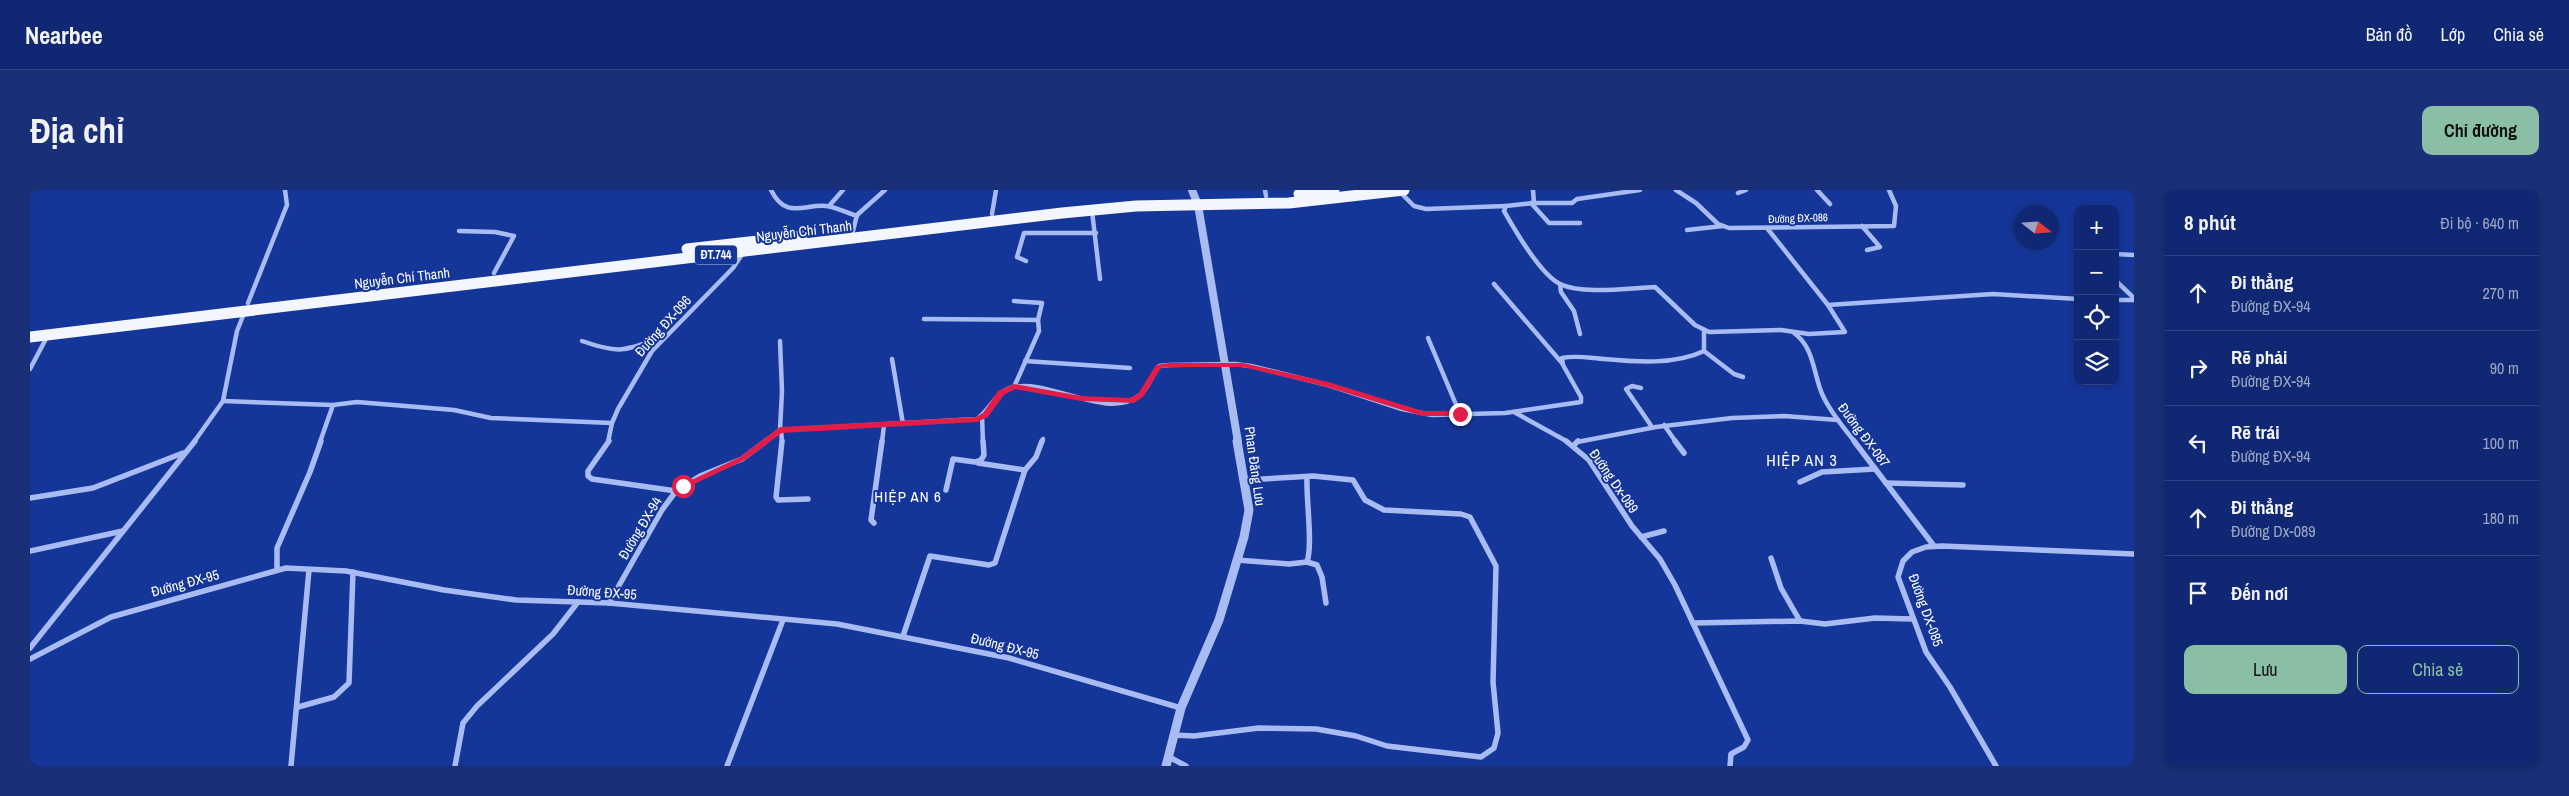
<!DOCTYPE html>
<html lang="vi">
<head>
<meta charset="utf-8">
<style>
	:root { --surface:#102873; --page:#193078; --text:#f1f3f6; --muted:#9ca6c4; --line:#304485; --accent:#8abfa5 }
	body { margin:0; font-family:"Archivo Narrow",sans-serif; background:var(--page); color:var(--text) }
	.controls { position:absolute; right:15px; top:15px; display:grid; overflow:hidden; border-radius:10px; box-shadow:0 2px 8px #0003 }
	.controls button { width:45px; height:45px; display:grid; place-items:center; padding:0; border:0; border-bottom:1px solid var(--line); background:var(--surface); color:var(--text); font:25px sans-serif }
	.compass { position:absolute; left:1984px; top:15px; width:45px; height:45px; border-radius:50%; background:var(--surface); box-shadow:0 2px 8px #0003; rotate:107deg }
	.stop { position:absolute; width:15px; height:15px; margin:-11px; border:4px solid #e11d48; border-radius:50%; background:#fff }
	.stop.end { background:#e11d48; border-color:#fff; box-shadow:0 1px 5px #0008 }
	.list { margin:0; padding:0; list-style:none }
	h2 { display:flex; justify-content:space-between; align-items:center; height:65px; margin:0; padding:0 20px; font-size:21px }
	h2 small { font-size:16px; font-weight:400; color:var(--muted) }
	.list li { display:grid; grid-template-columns:32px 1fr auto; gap:15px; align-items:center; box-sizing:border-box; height:75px; padding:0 20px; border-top:1px solid var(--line) }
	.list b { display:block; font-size:19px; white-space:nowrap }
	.list p { margin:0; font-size:16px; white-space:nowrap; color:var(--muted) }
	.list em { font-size:16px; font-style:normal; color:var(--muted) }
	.actions { display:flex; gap:10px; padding:15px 20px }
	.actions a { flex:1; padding:11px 0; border:1px solid var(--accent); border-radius:10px; text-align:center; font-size:18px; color:var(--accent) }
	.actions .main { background:var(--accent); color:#111 }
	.icon { flex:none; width:28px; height:28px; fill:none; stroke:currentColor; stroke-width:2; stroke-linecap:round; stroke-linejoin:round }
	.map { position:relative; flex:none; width:2104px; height:576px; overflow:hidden; border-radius:10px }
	header { display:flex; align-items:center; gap:30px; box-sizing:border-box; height:70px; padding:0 25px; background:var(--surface); border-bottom:1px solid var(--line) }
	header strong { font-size:24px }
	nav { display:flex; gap:28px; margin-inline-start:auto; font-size:18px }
	.intro { display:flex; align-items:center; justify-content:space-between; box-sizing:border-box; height:120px; padding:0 30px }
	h1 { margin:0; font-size:35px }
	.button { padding:12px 22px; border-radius:10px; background:var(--accent); color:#111; font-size:18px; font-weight:700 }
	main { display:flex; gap:30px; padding:0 30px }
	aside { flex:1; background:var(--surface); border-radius:10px; box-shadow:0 2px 8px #0003 }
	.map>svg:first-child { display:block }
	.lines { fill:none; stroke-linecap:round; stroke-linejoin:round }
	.minor-far1 { stroke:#a8bcf3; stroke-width:4.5 }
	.minor { stroke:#a8bcf3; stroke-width:5.5 }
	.tertiary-far1 { stroke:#a8bcf3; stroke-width:8 }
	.tertiary { stroke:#a8bcf3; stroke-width:9 }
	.primary { stroke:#f4f6ff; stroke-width:11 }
	.route { fill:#e11d48 }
	.labels { text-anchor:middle; stroke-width:4; stroke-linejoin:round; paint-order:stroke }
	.far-street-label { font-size:11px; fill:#fff; stroke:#153699 }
	.shield { fill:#153699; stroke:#b9c3e0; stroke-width:1 }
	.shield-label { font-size:12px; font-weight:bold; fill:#fff }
	.street-label { font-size:14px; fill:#fff; stroke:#153699 }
	.neighbourhood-label { font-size:15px; letter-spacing:1px; fill:#fff; stroke:#153699 }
	.quarter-label { font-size:16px; letter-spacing:1px; fill:#fff; stroke:#153699 }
</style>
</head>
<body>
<header>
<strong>Nearbee</strong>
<nav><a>Bản đồ</a><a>Lớp</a><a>Chia sẻ</a></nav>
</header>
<div class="intro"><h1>Địa chỉ</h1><a class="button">Chỉ đường</a></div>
<main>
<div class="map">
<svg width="2104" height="576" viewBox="0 0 2104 576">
	<rect width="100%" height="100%" fill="#153699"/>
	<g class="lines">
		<g class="minor-far1">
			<path d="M 741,0 C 756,30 774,14 796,16 C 806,17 817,23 827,26"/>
			<polyline points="1235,0 1236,6"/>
			<path d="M 1503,0 L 1504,13 L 1476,16 L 1474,21 C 1485,40 1510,84 1530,94 C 1552,105 1600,98 1625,97 L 1665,135 L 1679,142 L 1751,140 L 1779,144 L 1815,142 L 1798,115 L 1963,104 L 2048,109"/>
			<polyline points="1646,0 1666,13 1688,34 1699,38 1864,36 1866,16 1859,0"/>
			<polyline points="1787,0 1800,14"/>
			<polyline points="1369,1 1384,16 1396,19 1476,16"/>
			<polyline points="1708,3 1716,0"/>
			<polyline points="1501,13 1519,33 1550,33"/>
			<polyline points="1504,13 1542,13 1547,9 1610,0"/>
			<polyline points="799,16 813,0"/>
			<polyline points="1062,21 1070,89"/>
			<polyline points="962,24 966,0"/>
			<polyline points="1832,36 1850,57 1837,60"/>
			<polyline points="1737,38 1798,115"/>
			<polyline points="1657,40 1693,36"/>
			<polyline points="429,41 465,42 484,46 464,83"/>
			<polyline points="823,41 827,25 855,0"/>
			<polyline points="2085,64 2104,65"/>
			<polyline points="996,71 987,67 994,43 1066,43"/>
			<polyline points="2085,90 2104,108"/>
			<polyline points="1464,94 1532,173"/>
			<polyline points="1530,94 1531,102 1544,121 1550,144"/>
			<polyline points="2085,110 2104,110"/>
			<polyline points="984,111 1012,113 1008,130"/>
			<polyline points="218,113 257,15 255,0"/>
			<polyline points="894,129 1008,130 1009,141 984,197"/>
			<path d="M 1764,143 C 1785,158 1783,185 1793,206 C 1801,223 1813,237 1825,252"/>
			<polyline points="1398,148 1430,224"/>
			<path d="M 552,151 C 592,165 595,160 634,147"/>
			<polyline points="750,151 752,201 750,240"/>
			<polyline points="1674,161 1704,184 1713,187"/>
			<polyline points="862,169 873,234"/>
			<polyline points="995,171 1100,178"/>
			<polyline points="0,179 18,145"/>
			<polyline points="1611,198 1602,196 1596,199 1622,237"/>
			<polyline points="193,211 303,215 290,252"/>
			<polyline points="303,215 327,212 424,220 461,228 582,233"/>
			<polyline points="1484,222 1538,252"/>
			<polyline points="952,226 953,252"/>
			<polyline points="1634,235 1646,252"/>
			<polyline points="751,240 752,252"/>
			<polyline points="164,252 193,211 207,141 215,121"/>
			<polyline points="578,252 582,233 588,219 622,161 703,78 713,63"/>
			<path d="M 734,252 L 750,240 L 947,229 C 959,221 965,203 980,198 C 1017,186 1076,232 1110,205 C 1119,198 1122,184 1129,176 L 1139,175 L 1205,174 L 1221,176 L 1298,195 L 1372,219 L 1402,225 L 1475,223 L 1551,212 L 1551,207 L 1533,175 L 1532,168 C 1546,165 1560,168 1574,169 C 1606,172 1645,175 1674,161 L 1674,140"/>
			<polyline points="852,252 854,235"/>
			<polyline points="1012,252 1013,249"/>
			<polyline points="1547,252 1626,237 1702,228 1754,226 1808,230"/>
		</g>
		<g class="minor">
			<polyline points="579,251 558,281 558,286 562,289 646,301"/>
			<polyline points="752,251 746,307 748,310 778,309"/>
			<polyline points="1536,251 1559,270 1602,336 1630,369 1645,395 1718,550 1714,557 1701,564 1700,576"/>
			<polyline points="1645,251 1654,263"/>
			<polyline points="1824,251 1904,356"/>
			<polyline points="1544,255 1548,251"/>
			<polyline points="948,273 995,280 1006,267 1012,251"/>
			<path d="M 1277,287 C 1276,310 1283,354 1277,372"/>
			<polyline points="1770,292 1792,282 1845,279"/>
			<polyline points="1856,293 1933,295"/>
			<polyline points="916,300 923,269 945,272 951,270 954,265 953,251"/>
			<polyline points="0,308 63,298 153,263"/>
			<polyline points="844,333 841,330 852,251"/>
			<polyline points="1611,347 1634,341"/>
			<polyline points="0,361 93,341"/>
			<polyline points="1741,368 1751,398 1770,431"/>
			<polyline points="1207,370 1259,374 1277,372 1287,375 1292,387 1296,413"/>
			<polyline points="247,379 247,358 280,282 291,251"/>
			<polyline points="579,413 632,320 646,301 670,286 712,269 736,251"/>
			<polyline points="1663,433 1770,431 1795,434 1845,428 1883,429"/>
			<polyline points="873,446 900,366 959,375 965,373 995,280"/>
			<polyline points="0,458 165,251"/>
			<polyline points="0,469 81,427 256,378 316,381 414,400 486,410 579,413 807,434 979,468 1151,518"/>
			<polyline points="268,517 304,507 319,493 323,382"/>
			<polyline points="1144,545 1164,546 1229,538 1286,539 1326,546 1357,556 1451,567 1464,558 1468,543 1463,492 1466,376 1440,327 1431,324 1354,320 1335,310 1323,290 1283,286 1215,290"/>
			<polyline points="1139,567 1156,576"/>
			<polyline points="261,576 279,380"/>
			<polyline points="425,576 433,533 447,516 523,444 548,412"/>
			<polyline points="697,576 753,430"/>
			<polyline points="1966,576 1920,497 1896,462 1868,387 1873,371 1882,362 1896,357 1912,356 2104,364"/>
		</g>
		<polyline class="tertiary-far1" points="1162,0 1168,15 1208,252"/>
		<polyline class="tertiary" points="1136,576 1151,518 1189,430 1214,347 1219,320 1207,251"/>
		<g class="primary">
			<polyline points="1269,4 1304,0"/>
			<polyline points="657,59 772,46"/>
			<polyline points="0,147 1032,23 1106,16 1259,13 1374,0"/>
		</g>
	</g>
	<polygon class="route" points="1139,173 1213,173 1298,192 1393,221 1430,221 1434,224 1430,226 1392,226 1297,197 1213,177 1139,177 1131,178 1113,207 1104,213 1051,211 985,199 974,205 958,227 947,232 752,243 715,270 656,298 649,296 710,267 750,237 946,227 953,223 968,201 984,194 1051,206 1100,208 1108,204 1126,175"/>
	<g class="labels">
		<g class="far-street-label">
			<text transform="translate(1768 28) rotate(-2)" y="4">Đường ĐX-086</text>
		</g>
		<rect class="shield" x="665" y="55.5" width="42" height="19" rx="4"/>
		<g class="shield-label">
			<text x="686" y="69">ĐT.744</text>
		</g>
		<g class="street-label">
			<text transform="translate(774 41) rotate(-7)" y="5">Nguyễn Chí Thanh</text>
			<text transform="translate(372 88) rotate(-7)" y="5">Nguyễn Chí Thanh</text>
			<text transform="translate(633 136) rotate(-48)" y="5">Đường ĐX-096</text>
			<text transform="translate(1834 245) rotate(53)" y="5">Đường ĐX-087</text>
			<text transform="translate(1225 276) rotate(82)" y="5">Phan Đăng Lưu</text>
			<text transform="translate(1584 291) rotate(55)" y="5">Đường Dx-089</text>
			<text transform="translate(610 338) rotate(-59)" y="5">Đường ĐX-94</text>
			<text transform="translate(155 393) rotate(-15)" y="5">Đường ĐX-95</text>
			<text transform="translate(572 402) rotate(4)" y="5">Đường ĐX-95</text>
			<text transform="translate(1896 420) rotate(70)" y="5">Đường DX-085</text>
			<text transform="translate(975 456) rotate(14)" y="5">Đường ĐX-95</text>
		</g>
		<g class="neighbourhood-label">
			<text x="878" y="312">HIỆP AN 6</text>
		</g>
		<g class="quarter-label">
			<text x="1772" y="276">HIỆP AN 3</text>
		</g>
	</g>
</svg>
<div class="controls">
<button>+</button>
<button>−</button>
<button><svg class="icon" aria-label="locate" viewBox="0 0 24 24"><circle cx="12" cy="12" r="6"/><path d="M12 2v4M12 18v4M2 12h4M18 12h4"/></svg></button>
<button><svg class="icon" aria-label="layers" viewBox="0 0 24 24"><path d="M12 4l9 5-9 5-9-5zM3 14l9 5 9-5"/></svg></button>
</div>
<svg class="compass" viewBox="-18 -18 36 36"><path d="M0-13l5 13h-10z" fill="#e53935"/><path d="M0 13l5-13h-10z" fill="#9ca6c4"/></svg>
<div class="stop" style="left:653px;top:296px"></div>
<div class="stop end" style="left:1430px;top:224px"></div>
</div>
<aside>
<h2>8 phút<small>Đi bộ · 640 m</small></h2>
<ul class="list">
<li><svg class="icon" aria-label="ahead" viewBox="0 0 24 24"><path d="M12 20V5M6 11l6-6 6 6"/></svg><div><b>Đi thẳng</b><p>Đường ĐX-94</p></div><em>270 m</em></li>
<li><svg class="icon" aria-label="right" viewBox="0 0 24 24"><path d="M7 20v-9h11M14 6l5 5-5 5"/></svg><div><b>Rẽ phải</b><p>Đường ĐX-94</p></div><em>90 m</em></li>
<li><svg class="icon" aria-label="left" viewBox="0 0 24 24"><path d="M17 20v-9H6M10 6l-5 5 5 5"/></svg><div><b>Rẽ trái</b><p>Đường ĐX-94</p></div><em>100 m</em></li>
<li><svg class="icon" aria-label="ahead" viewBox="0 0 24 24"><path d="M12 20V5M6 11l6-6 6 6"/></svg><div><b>Đi thẳng</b><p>Đường Dx-089</p></div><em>180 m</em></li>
<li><svg class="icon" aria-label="arrive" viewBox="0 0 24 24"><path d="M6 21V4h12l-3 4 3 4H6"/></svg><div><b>Đến nơi</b></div></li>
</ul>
<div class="actions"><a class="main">Lưu</a><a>Chia sẻ</a></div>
</aside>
</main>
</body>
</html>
